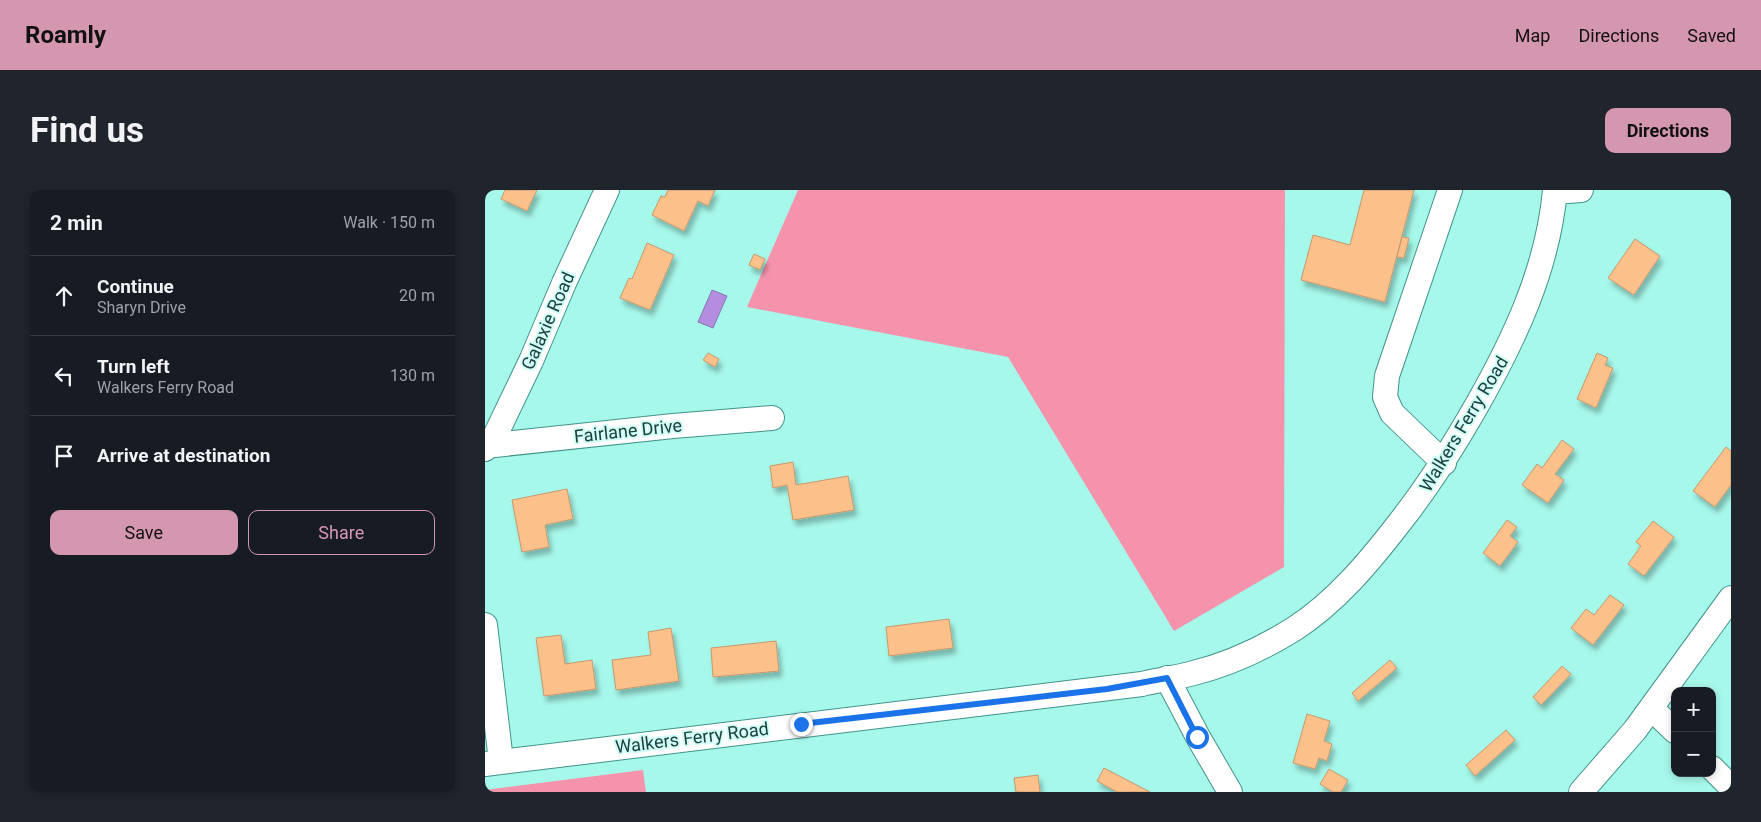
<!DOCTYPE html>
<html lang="en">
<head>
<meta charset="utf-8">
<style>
	:root { --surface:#171b24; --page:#20242c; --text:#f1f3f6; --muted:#9ea1a6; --line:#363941; --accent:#d596b0 }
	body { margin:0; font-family:Roboto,sans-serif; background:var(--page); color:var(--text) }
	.controls { position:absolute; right:15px; bottom:15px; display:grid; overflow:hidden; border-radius:10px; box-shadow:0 2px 8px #0003 }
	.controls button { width:45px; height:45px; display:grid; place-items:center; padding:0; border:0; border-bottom:1px solid var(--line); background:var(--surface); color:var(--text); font:25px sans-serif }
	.stop { position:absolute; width:15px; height:15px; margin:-11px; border:4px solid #1a73e8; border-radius:50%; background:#fff }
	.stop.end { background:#1a73e8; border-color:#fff; box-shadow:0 1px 5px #0008 }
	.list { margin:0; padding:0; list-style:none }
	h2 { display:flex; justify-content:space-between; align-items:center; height:65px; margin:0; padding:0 20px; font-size:21px }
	h2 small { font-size:16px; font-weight:400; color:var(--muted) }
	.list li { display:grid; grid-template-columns:32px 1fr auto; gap:15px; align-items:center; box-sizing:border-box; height:80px; padding:0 20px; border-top:1px solid var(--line) }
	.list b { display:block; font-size:19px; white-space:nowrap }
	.list p { margin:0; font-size:16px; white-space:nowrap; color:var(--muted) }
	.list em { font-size:16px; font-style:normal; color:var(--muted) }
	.actions { display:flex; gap:10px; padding:15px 20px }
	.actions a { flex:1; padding:11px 0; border:1px solid var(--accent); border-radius:10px; text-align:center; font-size:18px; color:var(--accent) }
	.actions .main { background:var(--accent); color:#111 }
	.icon { flex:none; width:28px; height:28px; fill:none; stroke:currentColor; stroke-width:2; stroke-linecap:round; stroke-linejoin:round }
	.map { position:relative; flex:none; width:1246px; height:602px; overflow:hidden; border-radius:10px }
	header { display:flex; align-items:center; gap:30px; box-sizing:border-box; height:70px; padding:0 25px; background:var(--accent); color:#111 }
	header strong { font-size:24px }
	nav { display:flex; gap:28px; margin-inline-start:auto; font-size:18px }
	.intro { display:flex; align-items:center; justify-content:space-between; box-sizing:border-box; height:120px; padding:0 30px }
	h1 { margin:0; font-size:35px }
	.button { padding:12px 22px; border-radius:10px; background:var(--accent); color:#111; font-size:18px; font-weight:700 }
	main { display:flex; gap:30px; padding:0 30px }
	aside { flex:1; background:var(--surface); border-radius:10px; box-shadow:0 2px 8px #0003 }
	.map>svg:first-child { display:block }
	.forest { fill:#f693ac }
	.water { fill:#b38ee0; stroke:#8777af }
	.building { fill:#fcc18a; stroke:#c7986c; filter:url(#shadow) }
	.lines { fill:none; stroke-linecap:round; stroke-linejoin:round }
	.minor-casing { stroke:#419389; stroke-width:26 }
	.minor { stroke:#fff; stroke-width:24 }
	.route { stroke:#1a73e8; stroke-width:6 }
	.labels { text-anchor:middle; stroke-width:4; stroke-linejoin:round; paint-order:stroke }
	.street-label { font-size:18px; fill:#1f413d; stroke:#cffef6 }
</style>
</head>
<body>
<header>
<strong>Roamly</strong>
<nav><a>Map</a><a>Directions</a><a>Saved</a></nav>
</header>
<div class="intro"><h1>Find us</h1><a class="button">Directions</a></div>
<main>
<aside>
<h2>2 min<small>Walk · 150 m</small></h2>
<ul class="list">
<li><svg class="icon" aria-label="ahead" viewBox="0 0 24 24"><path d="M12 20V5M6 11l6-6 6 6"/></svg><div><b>Continue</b><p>Sharyn Drive</p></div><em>20 m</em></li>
<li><svg class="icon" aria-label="left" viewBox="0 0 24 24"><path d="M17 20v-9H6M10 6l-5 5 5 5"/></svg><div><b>Turn left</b><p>Walkers Ferry Road</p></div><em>130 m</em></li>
<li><svg class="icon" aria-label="arrive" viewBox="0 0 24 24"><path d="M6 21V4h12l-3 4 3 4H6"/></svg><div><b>Arrive at destination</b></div></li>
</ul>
<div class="actions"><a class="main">Save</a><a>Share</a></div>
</aside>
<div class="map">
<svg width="1246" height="602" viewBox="0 0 1246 602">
	<defs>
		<filter id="shadow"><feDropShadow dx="3" dy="5.5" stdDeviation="2.5" flood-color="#0004"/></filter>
	</defs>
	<rect width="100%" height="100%" fill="#a6f8eb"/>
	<g class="forest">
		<polygon points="313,0 800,0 799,377 689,441 523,167 262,117"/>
		<polygon points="158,580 161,602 0,602 0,600"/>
	</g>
	<polygon class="water" points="227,100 242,106 228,138 213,132"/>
	<g class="building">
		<polygon points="20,0 52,0 42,21 16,9"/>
		<polygon points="183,0 230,0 223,16 213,11 199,41 167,25 176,6 180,7"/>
		<polygon points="879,0 929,0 900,112 816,90 828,45 865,55"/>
		<polygon points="917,47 924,48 919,68 912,67"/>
		<polygon points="1150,49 1175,66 1149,105 1123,88"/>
		<polygon points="162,53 189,65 165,120 135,108 144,88 147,89"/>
		<polygon points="269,64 280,69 275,80 264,75"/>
		<polygon points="223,163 234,169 230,177 218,170"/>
		<polygon points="1112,163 1123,168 1120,175 1128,178 1111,218 1092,209"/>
		<polygon points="1077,250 1089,259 1070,284 1079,290 1063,313 1037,295 1052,274 1057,278"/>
		<polygon points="1241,257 1246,261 1246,295 1230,317 1208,301"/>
		<polygon points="308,272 311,295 363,286 369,320 308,330 302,295 288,298 285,276"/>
		<polygon points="82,299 88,329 60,335 64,357 37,362 27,310"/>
		<polygon points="1022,330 1032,337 1025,346 1033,352 1015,376 998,363"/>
		<polygon points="1168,331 1189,347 1159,386 1143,374 1156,356 1151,352"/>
		<polygon points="1125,405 1139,415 1108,455 1086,438 1101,419 1109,425"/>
		<polygon points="464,429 468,458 404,466 401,437"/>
		<polygon points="186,438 194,491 131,500 127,470 166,465 163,442"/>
		<polygon points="76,445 80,474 107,470 111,499 59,506 51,448"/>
		<polygon points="291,451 294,481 228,487 226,458"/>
		<polygon points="905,470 912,478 873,511 867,503"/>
		<polygon points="1077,476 1086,484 1056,515 1048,507"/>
		<polygon points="822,524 845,531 839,551 847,554 842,571 834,568 830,579 808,573"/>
		<polygon points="1021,540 1030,550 990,586 981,575"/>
		<polygon points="619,578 665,602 632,602 612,591"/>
		<polygon points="844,579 863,590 856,602 848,602 835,594"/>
		<polygon points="553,585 555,602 531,602 529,588"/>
	</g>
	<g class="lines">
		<g class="minor-casing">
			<g id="minor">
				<polyline points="1070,2 1096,0"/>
				<polyline points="0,256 188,236 287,228"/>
				<polyline points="0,259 10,246 46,171 79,93 122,0"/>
				<polyline points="959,273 907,223 900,207 902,186 965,0"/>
				<polyline points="0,435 16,571"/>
				<polyline points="682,488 713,547 745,602"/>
				<polyline points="1167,519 1190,541"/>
				<path d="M 0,574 L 657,494 C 673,490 689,488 705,484 C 742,475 777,459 809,439 C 851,412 885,371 915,332 C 945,294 968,257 992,215 C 1030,148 1063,78 1070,0"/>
				<polyline points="1227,578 1246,597"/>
				<polyline points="1096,602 1150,540 1246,408"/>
			</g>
		</g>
		<use href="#minor" class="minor"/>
	</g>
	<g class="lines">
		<polyline class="route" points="316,534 622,499 682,488 712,547"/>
	</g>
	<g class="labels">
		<g class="street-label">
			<text transform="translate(63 131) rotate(-66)" y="6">Galaxie Road</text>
			<text transform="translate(979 234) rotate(-59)" y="6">Walkers Ferry Road</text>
			<text transform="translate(143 241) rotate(-6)" y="6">Fairlane Drive</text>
			<text transform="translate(207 548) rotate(-7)" y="6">Walkers Ferry Road</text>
		</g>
	</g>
</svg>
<div class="controls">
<button>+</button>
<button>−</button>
</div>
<div class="stop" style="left:712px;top:547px"></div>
<div class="stop end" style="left:316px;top:534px"></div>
</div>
</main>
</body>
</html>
